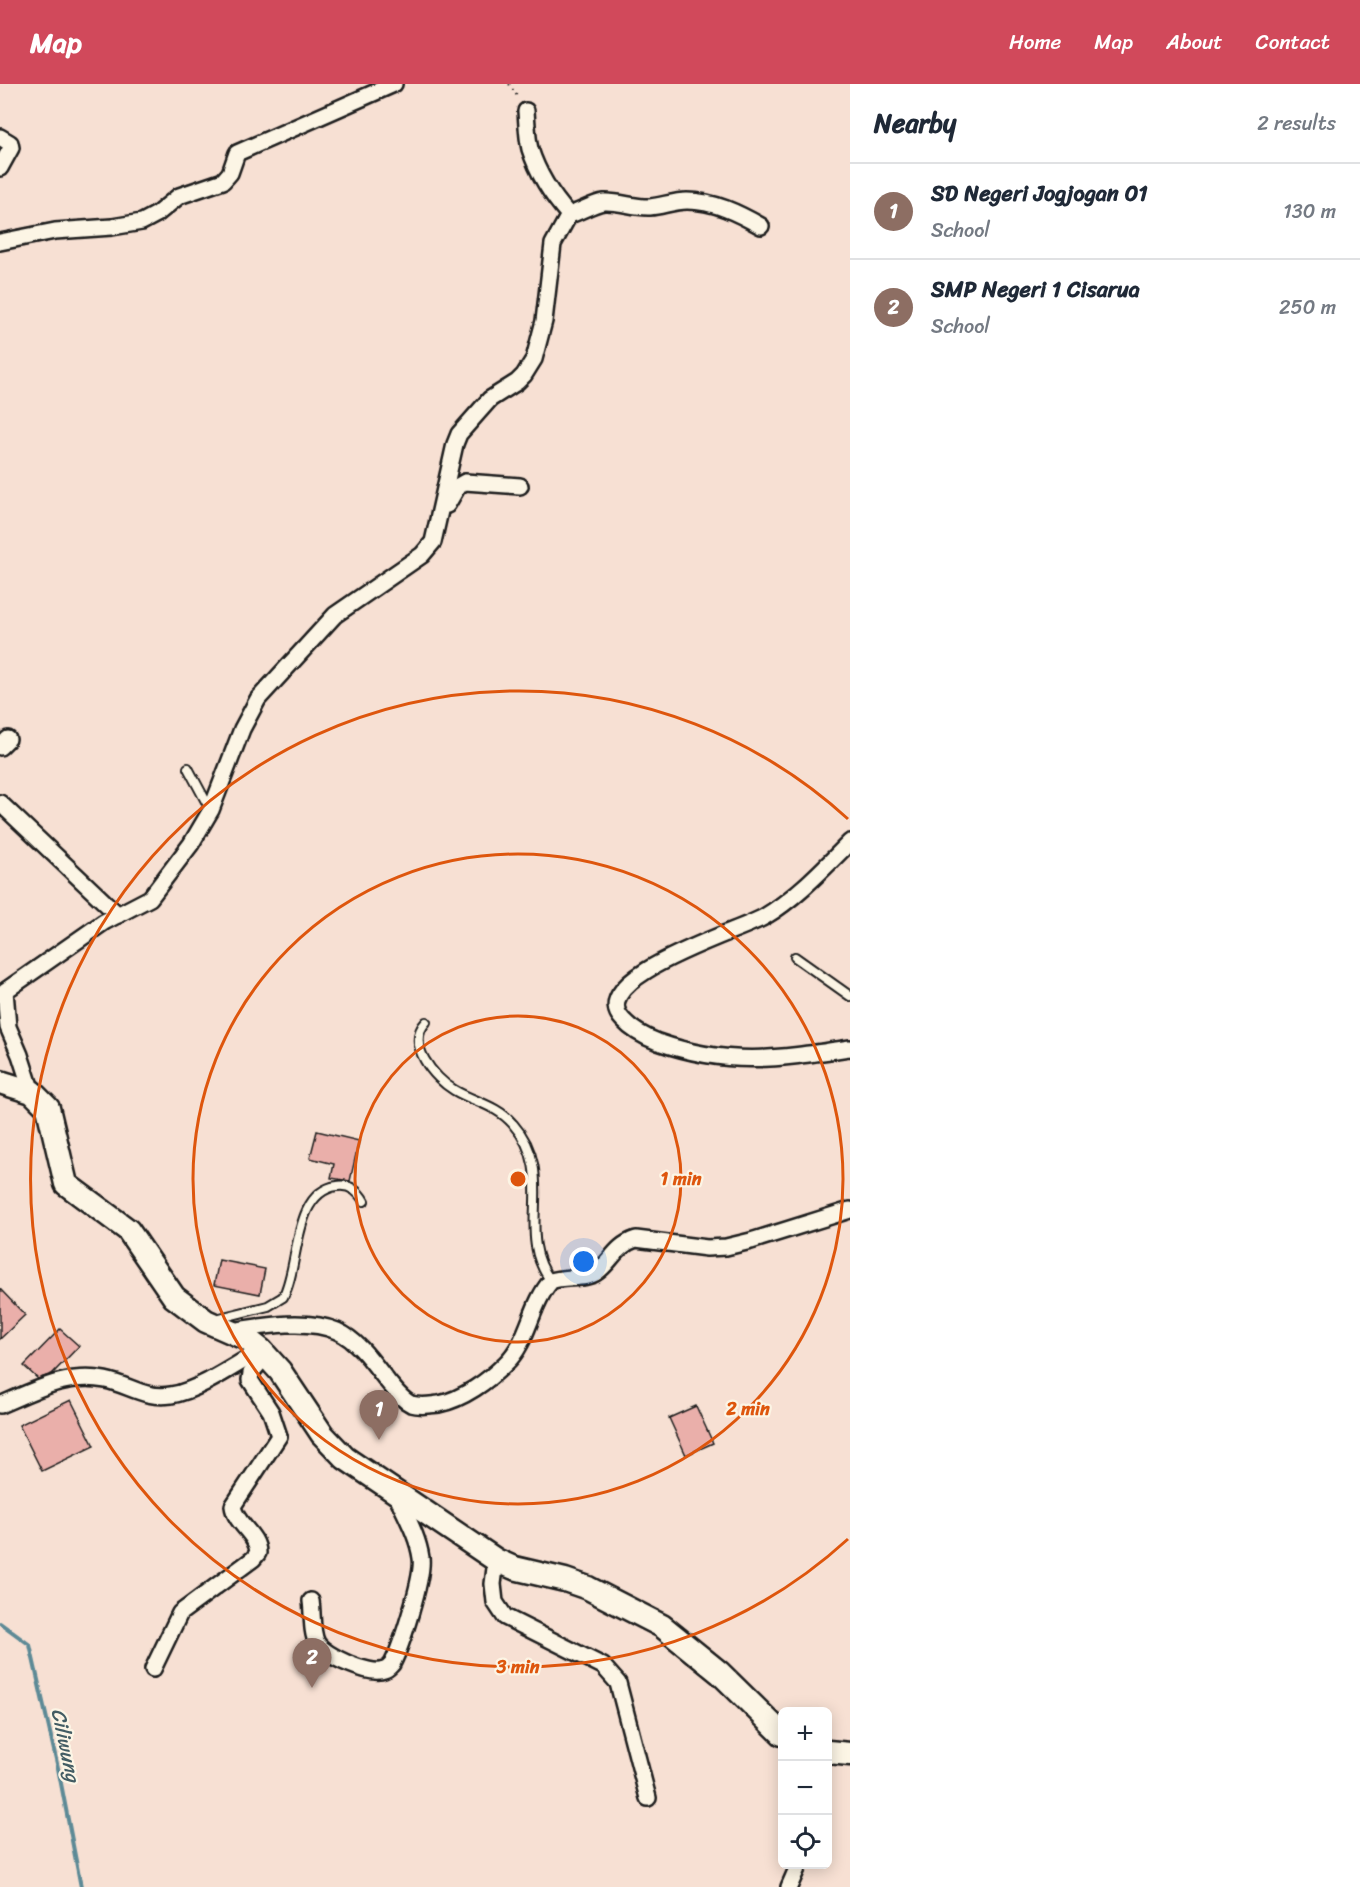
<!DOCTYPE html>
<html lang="en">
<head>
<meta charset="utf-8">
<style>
	:root { --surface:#fff; --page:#f2f2f3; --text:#1f2937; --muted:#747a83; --line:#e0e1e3; --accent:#d1495b }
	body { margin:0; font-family:Sriracha,sans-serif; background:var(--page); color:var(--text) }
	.controls { position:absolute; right:18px; bottom:18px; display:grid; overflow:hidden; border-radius:9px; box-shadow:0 3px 15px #0003 }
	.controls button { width:54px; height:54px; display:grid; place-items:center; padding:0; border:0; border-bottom:2px solid var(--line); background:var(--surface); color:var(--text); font:30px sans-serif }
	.you { position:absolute; left:584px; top:1178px; width:21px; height:21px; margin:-15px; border:4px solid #fff; border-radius:50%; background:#1a73e8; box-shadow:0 0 0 9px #1a73e833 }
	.badge { display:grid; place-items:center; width:39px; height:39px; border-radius:50%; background:var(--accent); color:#fff; font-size:20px; font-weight:700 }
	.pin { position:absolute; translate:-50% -50px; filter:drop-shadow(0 2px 3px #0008) }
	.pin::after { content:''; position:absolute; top:32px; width:21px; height:18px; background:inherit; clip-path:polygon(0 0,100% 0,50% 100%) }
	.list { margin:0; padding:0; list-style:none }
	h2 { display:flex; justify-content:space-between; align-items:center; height:78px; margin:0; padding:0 24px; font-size:26px }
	h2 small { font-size:20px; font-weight:400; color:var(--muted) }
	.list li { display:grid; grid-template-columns:39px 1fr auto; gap:18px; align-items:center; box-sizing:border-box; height:96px; padding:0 24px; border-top:2px solid var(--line) }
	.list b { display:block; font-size:22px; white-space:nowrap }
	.list p { margin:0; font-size:20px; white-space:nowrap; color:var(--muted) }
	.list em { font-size:20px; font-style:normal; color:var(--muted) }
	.icon { flex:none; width:33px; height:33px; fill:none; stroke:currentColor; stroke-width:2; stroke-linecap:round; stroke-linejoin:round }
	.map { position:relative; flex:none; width:850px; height:1803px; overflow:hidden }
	header { display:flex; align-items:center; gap:36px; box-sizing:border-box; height:84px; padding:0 30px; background:var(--accent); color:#fff }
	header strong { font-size:28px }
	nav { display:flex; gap:33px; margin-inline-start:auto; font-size:21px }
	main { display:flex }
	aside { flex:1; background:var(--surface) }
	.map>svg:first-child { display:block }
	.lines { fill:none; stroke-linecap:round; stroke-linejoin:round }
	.stream { stroke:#5d8a96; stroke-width:4 }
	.building { fill:#eaafaa; stroke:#1c1c1c; stroke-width:1.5 }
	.lane-casing { stroke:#1c1c1c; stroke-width:12 }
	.street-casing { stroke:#1c1c1c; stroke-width:20 }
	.secondary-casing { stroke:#1c1c1c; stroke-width:27 }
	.path { stroke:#1c1c1c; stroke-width:2; stroke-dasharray:1.5 4.5; stroke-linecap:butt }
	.lane { stroke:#fcf5e5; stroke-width:8 }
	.street { stroke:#fcf5e5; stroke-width:15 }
	.secondary { stroke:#fcf5e5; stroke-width:22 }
	.ring { fill:none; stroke:#de560d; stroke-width:3 }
	.labels { text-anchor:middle; stroke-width:4.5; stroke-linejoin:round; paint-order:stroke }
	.water-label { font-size:20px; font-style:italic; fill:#425c63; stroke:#fcf5e5 }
	.centre { fill:#de560d; stroke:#fcf5e5; stroke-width:3 }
	.ring-label { font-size:18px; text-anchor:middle; font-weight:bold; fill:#de560d; stroke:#fcf5e5; stroke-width:4.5; stroke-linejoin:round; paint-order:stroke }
</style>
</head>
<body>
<header>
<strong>Map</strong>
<nav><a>Home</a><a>Map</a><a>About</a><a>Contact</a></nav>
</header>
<main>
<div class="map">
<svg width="850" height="1803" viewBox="0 0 850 1803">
	<rect width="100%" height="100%" fill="#f7e0d3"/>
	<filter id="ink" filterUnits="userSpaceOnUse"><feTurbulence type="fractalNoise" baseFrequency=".0167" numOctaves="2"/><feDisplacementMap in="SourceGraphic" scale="12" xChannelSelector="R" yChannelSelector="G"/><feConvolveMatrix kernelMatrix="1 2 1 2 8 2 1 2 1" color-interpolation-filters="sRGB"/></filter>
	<g filter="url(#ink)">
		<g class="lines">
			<polyline class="stream" points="0,1539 30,1561 58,1684 81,1803"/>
		</g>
		<g class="building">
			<polygon points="317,1047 359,1057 350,1097 331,1094 334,1080 310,1074"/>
			<polygon points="219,1176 265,1185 260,1210 214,1201"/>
			<polygon points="0,1205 25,1231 0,1255"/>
			<polygon points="60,1245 79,1262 52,1290 38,1295 24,1282"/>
			<polygon points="71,1316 94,1362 42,1387 19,1341"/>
			<polygon points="696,1322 713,1359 686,1371 669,1334"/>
		</g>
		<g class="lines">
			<g class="lane-casing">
				<g id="lane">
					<polyline points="188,684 210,725"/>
					<polyline points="795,873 850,912"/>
					<path d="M 426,938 C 405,960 434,994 454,1006 C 474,1018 497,1021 513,1040 C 559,1092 513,1148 551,1197"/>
					<path d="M 216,1235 L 268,1222 L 283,1213 C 300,1183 292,1108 337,1102 C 349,1100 358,1107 364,1117"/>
				</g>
			</g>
			<g class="street-casing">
				<g id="street">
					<polyline points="0,53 10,59 11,64 0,84"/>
					<path d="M 569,131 C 580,128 594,119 604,118 C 619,117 635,124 650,123 C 662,122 674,117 687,117 C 714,117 738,129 761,142"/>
					<polyline points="0,158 55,147 112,143 142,138 157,130 179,112 223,97 230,89 237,69 394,0"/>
					<polyline points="447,421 458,402 465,398 520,402"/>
					<polyline points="0,663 8,655"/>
					<polyline points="0,719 118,831"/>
					<path d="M 850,758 C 824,784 796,814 764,833 C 740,847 582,894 623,936 C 632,946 645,953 658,958 C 729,983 778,975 850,964"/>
					<path d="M 32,1008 L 20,971 L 8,943 L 5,907 L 104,838 L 150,814 L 191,760 L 211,726 L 242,645 L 258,615 L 335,531 L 422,471 L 433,458 L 455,360 L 459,350 L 490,315 L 517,298 L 524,291 L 534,275 L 544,237 L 553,160 L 569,131 C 552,112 538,90 530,65 C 527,53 527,39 526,27"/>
					<path d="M 232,1247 C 263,1242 307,1234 337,1247 C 359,1257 373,1279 388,1298 C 395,1306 402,1316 411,1320 C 421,1323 429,1321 439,1320 C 463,1315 488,1297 505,1280 C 529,1258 530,1221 551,1197 C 563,1192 587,1196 597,1188 C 612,1177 615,1162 636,1155 L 707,1164 L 726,1163 L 751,1157 L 850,1126"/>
					<path d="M 0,1321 C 33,1307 68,1288 105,1296 C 130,1301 144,1315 171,1311 C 198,1307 237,1280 261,1266"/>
					<polyline points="496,1476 493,1500 495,1518 505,1533 603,1582 618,1599 648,1714"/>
					<path d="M 311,1517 C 313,1530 311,1548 317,1559 C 325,1572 370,1592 384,1586 C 388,1585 389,1583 392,1580 C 401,1563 424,1492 421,1474 C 418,1452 405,1430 396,1410"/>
					<path d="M 153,1585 L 180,1529 L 253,1475 L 258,1469 C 258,1450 235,1440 233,1422 L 279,1352 L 271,1328 L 250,1296 L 251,1289 L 266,1271"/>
					<polyline points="789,1803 799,1780"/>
				</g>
			</g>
			<g class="secondary-casing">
				<g id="secondary">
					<polyline points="0,998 32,1008 48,1024 66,1100 128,1146 174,1213 206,1237 247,1255 261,1266 280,1287 322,1350 345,1374 496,1476 514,1484 565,1496 588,1504 662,1542 720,1589 782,1650"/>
					<polyline points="828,1668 850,1670"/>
				</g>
			</g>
			<polyline class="path" points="509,0 519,15"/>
			<use href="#lane" class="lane"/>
			<use href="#street" class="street"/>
			<use href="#secondary" class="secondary"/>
		</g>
	</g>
	<g class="ring">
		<circle cx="518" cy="1095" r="163"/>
		<circle cx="518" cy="1095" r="325"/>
		<path d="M848 1455A488 488 0 1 1 848 735"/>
	</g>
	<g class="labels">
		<g class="water-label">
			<text transform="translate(66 1661) rotate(78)" y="7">Ciliwung</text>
		</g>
	</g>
	<circle cx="518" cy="1095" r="9" class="centre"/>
	<g class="ring-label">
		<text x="681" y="1101">1 min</text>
		<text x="748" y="1331">2 min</text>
		<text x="518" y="1589">3 min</text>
	</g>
</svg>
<div class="controls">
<button>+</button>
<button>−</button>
<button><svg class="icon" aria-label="locate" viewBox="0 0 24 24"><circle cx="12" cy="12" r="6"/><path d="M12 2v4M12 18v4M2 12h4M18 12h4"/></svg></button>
</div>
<div class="you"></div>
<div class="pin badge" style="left:379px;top:1356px;background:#8d6e63">1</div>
<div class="pin badge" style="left:312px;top:1604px;background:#8d6e63">2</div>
</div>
<aside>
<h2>Nearby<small>2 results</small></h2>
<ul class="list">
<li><span class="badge" style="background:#8d6e63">1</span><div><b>SD Negeri Jogjogan 01</b><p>School</p></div><em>130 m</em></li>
<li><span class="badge" style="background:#8d6e63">2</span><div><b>SMP Negeri 1 Cisarua</b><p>School</p></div><em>250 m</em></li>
</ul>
</aside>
</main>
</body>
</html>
